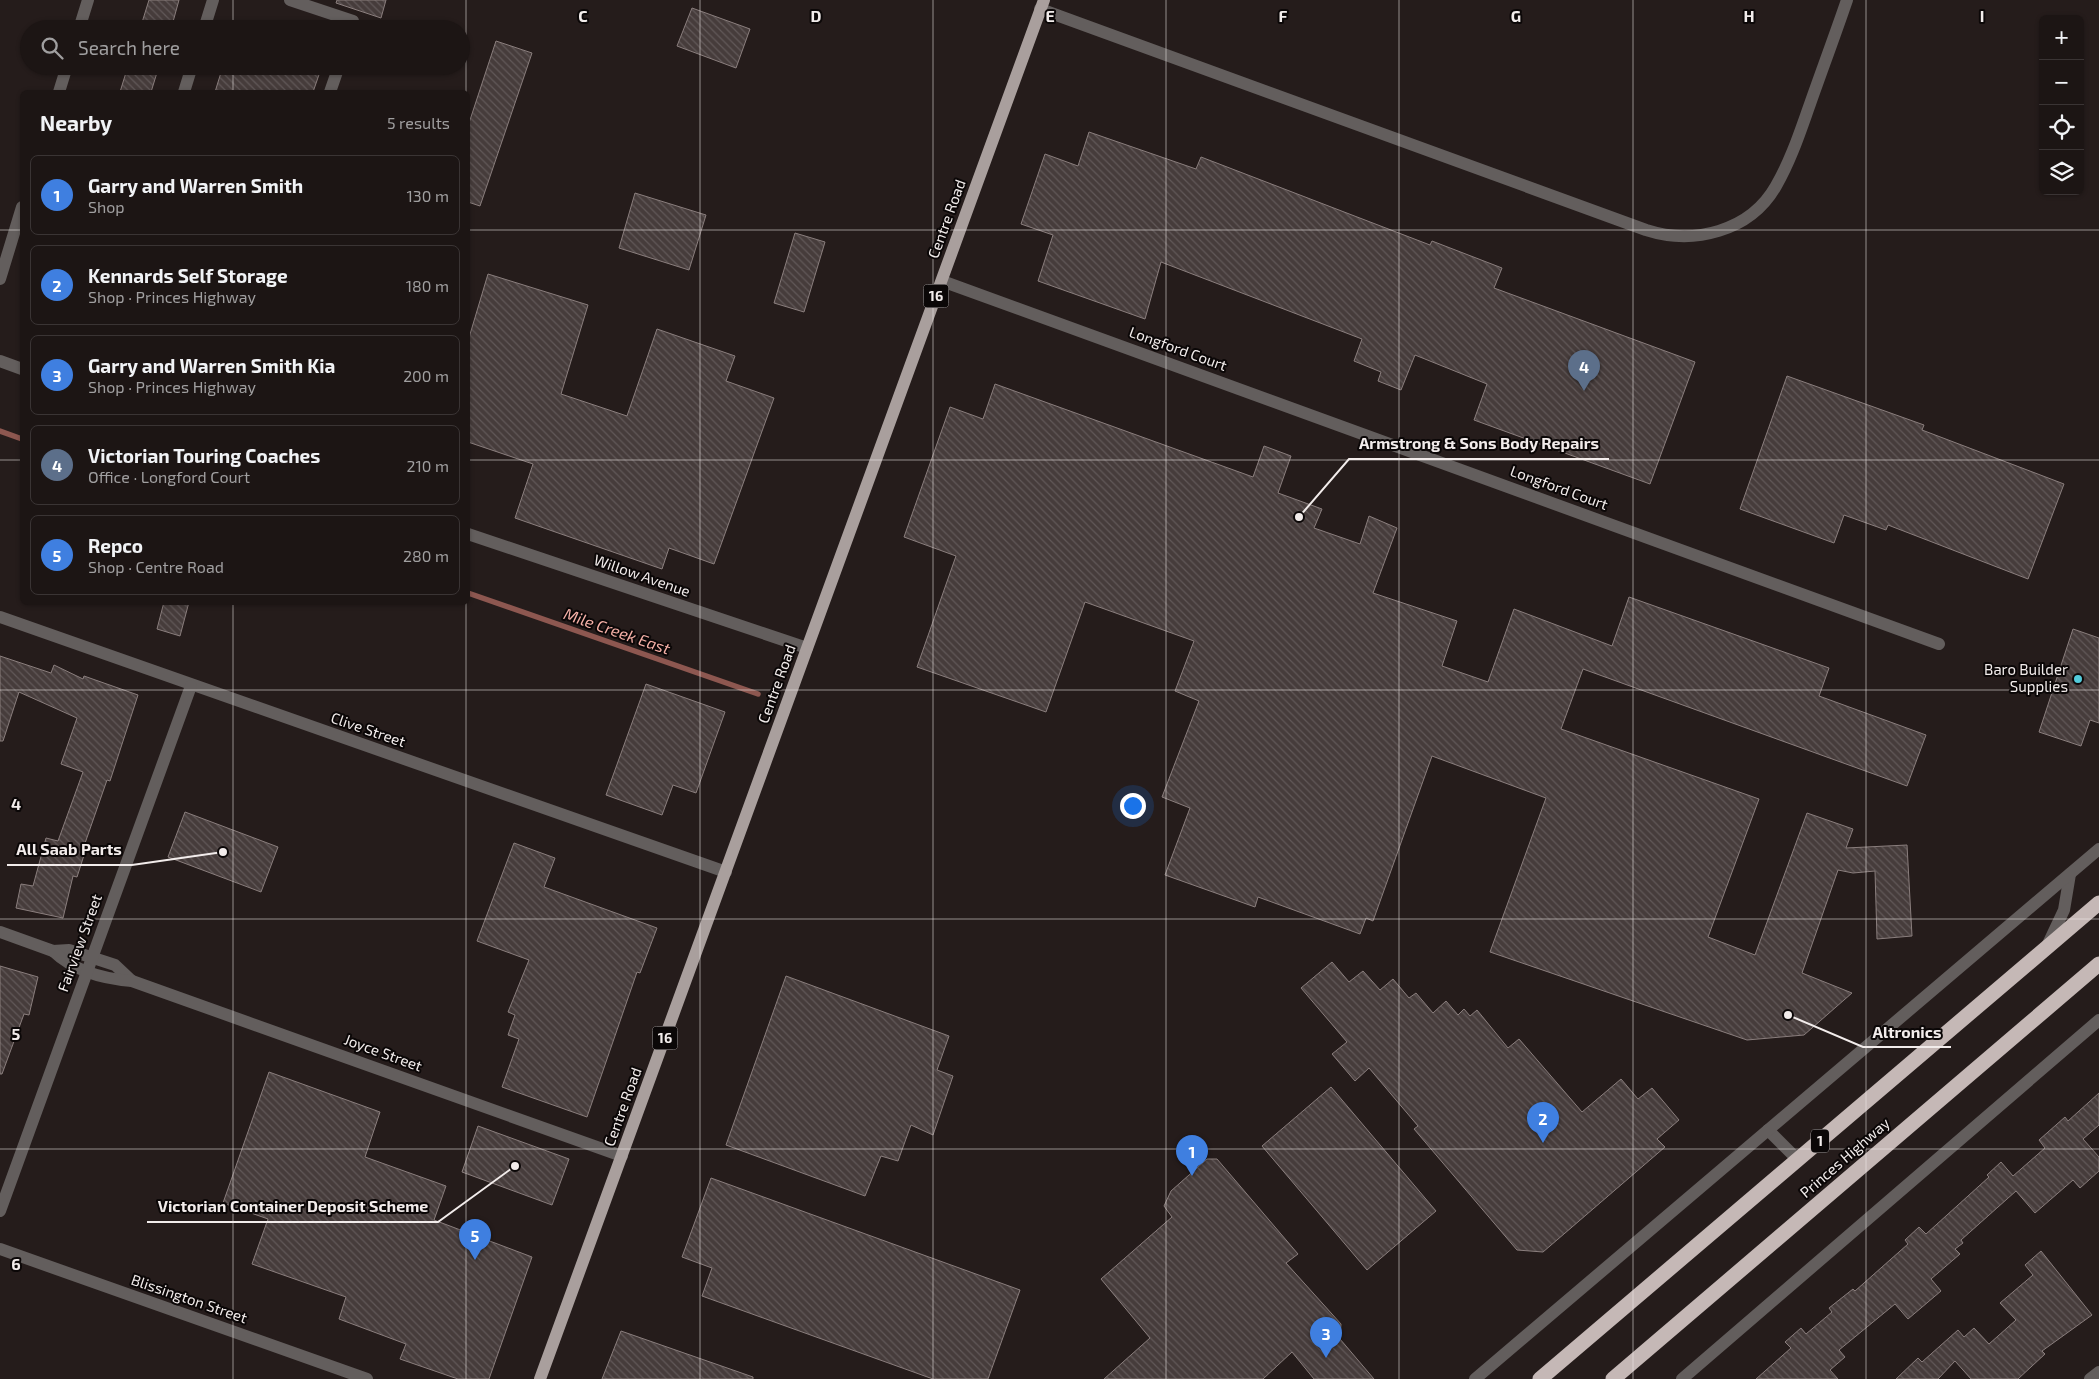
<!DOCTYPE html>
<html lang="en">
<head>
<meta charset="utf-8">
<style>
	:root { --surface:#1c1514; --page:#292222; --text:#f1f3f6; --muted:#a09fa0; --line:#3a3434; --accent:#2563eb }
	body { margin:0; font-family:"Exo 2",sans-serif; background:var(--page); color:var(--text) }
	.controls { position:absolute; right:15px; top:15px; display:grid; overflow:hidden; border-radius:8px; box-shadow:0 1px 4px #0004 }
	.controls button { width:45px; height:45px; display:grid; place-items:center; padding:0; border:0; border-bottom:1px solid var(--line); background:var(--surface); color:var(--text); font:25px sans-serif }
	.you { position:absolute; left:1132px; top:805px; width:18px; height:18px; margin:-12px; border:4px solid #fff; border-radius:50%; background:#1a73e8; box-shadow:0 0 0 8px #1a73e833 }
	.badge { display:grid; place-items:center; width:32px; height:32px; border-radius:50%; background:var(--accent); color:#fff; font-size:16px; font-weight:700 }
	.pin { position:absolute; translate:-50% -41px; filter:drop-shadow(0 1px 2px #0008) }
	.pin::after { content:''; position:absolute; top:26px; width:18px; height:15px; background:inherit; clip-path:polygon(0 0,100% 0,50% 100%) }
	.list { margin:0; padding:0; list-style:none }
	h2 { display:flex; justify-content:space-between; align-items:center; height:65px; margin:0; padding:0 20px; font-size:21px }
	h2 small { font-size:16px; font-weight:400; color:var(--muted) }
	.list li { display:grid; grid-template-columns:32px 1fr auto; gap:15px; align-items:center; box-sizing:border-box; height:80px; margin:0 10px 10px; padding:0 10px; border:1px solid var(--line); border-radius:8px }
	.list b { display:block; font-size:19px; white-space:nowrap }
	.list p { margin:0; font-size:16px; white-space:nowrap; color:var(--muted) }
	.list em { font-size:16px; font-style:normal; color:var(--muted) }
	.icon { flex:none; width:28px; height:28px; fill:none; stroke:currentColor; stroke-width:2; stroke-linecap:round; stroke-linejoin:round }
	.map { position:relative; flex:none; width:2099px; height:1379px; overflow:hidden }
	.search { position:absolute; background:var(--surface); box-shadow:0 1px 4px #0004; left:20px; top:20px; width:450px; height:55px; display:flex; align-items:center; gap:12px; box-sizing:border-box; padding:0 18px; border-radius:28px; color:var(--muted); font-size:19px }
	.panel { position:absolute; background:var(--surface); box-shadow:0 1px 4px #0004; left:20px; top:90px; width:450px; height:515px; border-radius:8px }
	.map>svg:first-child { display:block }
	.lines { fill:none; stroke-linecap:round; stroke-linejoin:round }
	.stream { stroke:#8d5750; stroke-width:5.5 }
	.building { fill:url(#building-back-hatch); stroke:#8a7e7d }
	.minor { stroke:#635e5d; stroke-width:12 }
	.major { stroke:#a99f9d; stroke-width:12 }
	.highway { stroke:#c5b8b6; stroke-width:15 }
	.grid { fill:none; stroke:#f2eceb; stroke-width:1; stroke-opacity:0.55 }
	.poi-dot { fill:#53cbdb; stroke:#0b0707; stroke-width:2 }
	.labels { text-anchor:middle; stroke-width:4; stroke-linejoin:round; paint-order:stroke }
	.shield { fill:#0b0707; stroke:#ada7a7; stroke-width:1 }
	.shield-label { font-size:14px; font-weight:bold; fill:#f2eceb }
	.street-label { font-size:15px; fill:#f2eceb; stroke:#0b0707 }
	.poi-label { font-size:15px; fill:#f2eceb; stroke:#0b0707; text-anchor:end }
	.water-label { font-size:16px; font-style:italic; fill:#f5b0a7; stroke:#0b0707 }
	.grid-label { font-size:16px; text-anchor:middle; font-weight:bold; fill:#f2eceb; stroke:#0b0707; stroke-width:4; stroke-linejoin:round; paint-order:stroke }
	.leader { fill:none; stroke:#f2eceb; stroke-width:2 }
	.callout-dot { fill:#f2eceb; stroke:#0b0707; stroke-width:2 }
	.callout-label { font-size:16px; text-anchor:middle; font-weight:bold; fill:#f2eceb; stroke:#0b0707; stroke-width:4; stroke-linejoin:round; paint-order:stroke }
</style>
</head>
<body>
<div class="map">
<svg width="2099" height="1379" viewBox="0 0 2099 1379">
	<defs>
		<pattern id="building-back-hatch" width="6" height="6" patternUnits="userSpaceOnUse" patternTransform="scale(1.25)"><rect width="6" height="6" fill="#463c3b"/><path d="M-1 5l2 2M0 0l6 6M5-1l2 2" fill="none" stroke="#615858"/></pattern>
	</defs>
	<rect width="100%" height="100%" fill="#251c1b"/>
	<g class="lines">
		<g class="stream">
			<polyline points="0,431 22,439"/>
			<polyline points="468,593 758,694"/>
		</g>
	</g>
	<g class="building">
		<polygon points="149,0 179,0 171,29 140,29"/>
		<polygon points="337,0 386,0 381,18 336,3"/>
		<polygon points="692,8 750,29 736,68 677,46"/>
		<polygon points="496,41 532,53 480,206 468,202 468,126"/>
		<polygon points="128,66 159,66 151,92 120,92"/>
		<polygon points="223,66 322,66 313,92 215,92"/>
		<polygon points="1089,132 1196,169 1201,157 1430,245 1432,241 1502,268 1494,288 1695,362 1650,484 1474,420 1487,384 1415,355 1401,390 1378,381 1381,372 1354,361 1362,339 1161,262 1145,319 1038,281 1053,235 1021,224 1045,154 1078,166"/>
		<polygon points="635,193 706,215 689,270 619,248"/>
		<polygon points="795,233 825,242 804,312 774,303"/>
		<polygon points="488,274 588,305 561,394 627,416 657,329 735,356 726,381 774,398 714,564 669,548 662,569 515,518 533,464 468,442 468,341"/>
		<polygon points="1787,376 1924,425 1922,430 2064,484 2028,579 1888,525 1886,530 1844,515 1834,543 1740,509"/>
		<polygon points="995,384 1253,477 1264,446 1291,456 1278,493 1322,509 1314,528 1360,544 1369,516 1397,528 1373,593 1457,621 1442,666 1488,682 1514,609 1612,646 1629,597 1829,668 1819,696 1926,735 1907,786 1583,669 1561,729 1759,799 1708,937 1755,955 1807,813 1853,829 1846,848 1907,845 1912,936 1877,939 1875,871 1853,873 1838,870 1802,973 1852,993 1804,1035 1747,1040 1490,952 1546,798 1432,756 1373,921 1366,918 1360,934 1258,897 1255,907 1165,875 1190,808 1162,797 1199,701 1175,691 1194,641 1085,602 1046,712 917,667 956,556 904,537 950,407 983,419"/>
		<polygon points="164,602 189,602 180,636 157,629"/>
		<polygon points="2073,629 2099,638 2099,723 2090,720 2081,746 2039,732"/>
		<polygon points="0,656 51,673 54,665 83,679 84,676 138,695 110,781 107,780 83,849 86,849 77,877 73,876 63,918 16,908 21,884 33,886 46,838 58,841 83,772 61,764 77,718 19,692 3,741 0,741"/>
		<polygon points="646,684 725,712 696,793 673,785 662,815 606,795"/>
		<polygon points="185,812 278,847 261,892 168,857"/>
		<polygon points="514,843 555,858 544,887 657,928 640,973 637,972 587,1117 502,1087 519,1039 508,1035 515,1015 508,1012 529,960 477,941"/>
		<polygon points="1332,962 1349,982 1363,971 1380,990 1393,979 1409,998 1416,993 1433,1013 1446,1001 1458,1015 1464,1009 1470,1016 1477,1010 1508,1048 1519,1039 1582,1112 1621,1079 1638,1099 1652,1088 1679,1120 1657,1139 1665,1147 1543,1252 1517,1250 1414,1129 1418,1126 1369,1068 1355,1081 1332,1054 1347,1042 1301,988"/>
		<polygon points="0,966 38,977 29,1015 24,1014 2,1074 0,1074"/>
		<polygon points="786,976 949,1036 937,1070 953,1076 933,1135 911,1125 898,1161 881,1156 865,1196 726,1145"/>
		<polygon points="269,1072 380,1112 365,1157 446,1186 434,1220 532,1257 489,1379 458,1379 400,1359 406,1344 339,1319 346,1297 252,1264 268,1219 223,1203"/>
		<polygon points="1331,1087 1436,1211 1367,1270 1262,1146"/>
		<polygon points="2099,1093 2099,1125 2083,1139 2099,1157 2099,1171 2080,1188 2073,1180 2035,1213 2016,1191 1961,1240 1963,1243 1955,1249 1960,1254 1931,1279 1941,1291 1908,1319 1895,1304 1839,1350 1845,1357 1830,1370 1838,1379 1756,1379 1791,1348 1785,1342 1801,1328 1806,1334 1832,1312 1829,1308 1853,1289 1855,1291 1908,1244 1905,1240 1919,1227 1926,1234 1989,1177 1987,1175 2001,1162 2013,1176 2045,1148 2039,1140 2065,1117 2068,1121"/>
		<polygon points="478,1126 569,1159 552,1205 462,1172"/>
		<polygon points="1207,1159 1217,1159 1298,1254 1286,1263 1341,1324 1340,1339 1374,1379 1314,1379 1292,1352 1263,1379 1104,1379 1150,1338 1101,1279 1172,1217 1164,1206 1171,1191"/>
		<polygon points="711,1178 1020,1290 988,1379 933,1379 702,1296 712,1268 682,1257"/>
		<polygon points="2041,1251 2092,1315 2042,1351 2045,1354 2018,1379 1971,1379 1955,1361 1938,1379 1896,1379 1918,1358 1922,1362 1958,1330 1964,1337 1974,1328 1989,1344 2016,1320 2000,1303 2033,1275 2025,1265"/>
		<polygon points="621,1331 753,1377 753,1379 602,1379"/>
	</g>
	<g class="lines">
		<g class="minor">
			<polyline points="290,0 353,21 351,29"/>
			<path d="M 1040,9 L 1646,230 C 1693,245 1750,232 1776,186 C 1791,160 1800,132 1810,104 C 1822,70 1835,35 1847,0"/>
			<polyline points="79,29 88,0"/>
			<polyline points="204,29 213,0"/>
			<polyline points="59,92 67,66"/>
			<polyline points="184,92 192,66"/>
			<polyline points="330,92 339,66"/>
			<polyline points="0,279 22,207"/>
			<polyline points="942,281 1939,644"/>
			<polyline points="0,361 22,369"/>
			<polyline points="468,534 807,648"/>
			<polyline points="0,617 726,872"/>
			<polyline points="0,932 53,951 69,950 115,965 132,981"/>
			<polyline points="2048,944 2064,910 2070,874"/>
			<path d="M 53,951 C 74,971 104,979 132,981 L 622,1156"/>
			<polyline points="1768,1130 1798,1160"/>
			<polyline points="0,1211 191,686"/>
			<polyline points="0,1249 367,1379"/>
			<polyline points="1475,1379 2099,849"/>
			<polyline points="1682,1379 2099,1020"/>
			<polyline points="2090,1379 2099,1372"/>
		</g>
		<polyline class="major" points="540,1379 1044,0"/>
		<g class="highway">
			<polyline points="1540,1379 2099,903"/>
			<polyline points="1613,1379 2099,964"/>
		</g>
	</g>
	<path class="grid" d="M 233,0 L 233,29M 466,0 L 466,92M 700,0 L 700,1379M 933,0 L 933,1379M 1166,0 L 1166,1379M 1399,0 L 1399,1379M 1633,0 L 1633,1379M 1866,0 L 1866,1379M 233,66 L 233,92M 0,230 L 22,230M 468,230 L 2099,230M 0,460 L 22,460M 468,460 L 2099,460M 233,602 L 233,1379M 466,602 L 466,1379M 0,690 L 2099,690M 0,919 L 2099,919M 0,1149 L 2099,1149"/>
	<circle class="poi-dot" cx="2078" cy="679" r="5"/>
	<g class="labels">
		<g class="shield">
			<rect x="923.5" y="284.5" width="25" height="23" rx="4"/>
			<rect x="652.5" y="1026.5" width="25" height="23" rx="4"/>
			<rect x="1811" y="1129.5" width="18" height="23" rx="4"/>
		</g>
		<g class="shield-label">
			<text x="936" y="301">16</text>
			<text x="665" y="1043">16</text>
			<text x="1820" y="1146">1</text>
		</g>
		<g class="street-label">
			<text transform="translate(947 219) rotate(-70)" y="5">Centre Road</text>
			<text transform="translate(1178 349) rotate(20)" y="5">Longford Court</text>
			<text transform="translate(1559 488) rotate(20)" y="5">Longford Court</text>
			<text transform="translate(642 576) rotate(19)" y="5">Willow Avenue</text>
			<text transform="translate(777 684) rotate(-70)" y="5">Centre Road</text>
			<text transform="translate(368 730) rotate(19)" y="5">Clive Street</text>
			<text transform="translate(80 943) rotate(-70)" y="5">Fairview Street</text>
			<text transform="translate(383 1053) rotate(20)" y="5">Joyce Street</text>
			<text transform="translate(623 1107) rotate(-70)" y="5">Centre Road</text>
			<text transform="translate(1845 1158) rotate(-41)" y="5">Princes Highway</text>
			<text transform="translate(189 1299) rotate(19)" y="5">Blissington Street</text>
		</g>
		<g class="poi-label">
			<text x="2068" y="675">Baro Builder<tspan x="2068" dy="17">Supplies</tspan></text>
		</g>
		<g class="water-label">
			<text transform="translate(617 631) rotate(19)" y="6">Mile Creek East</text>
		</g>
	</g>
	<g class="grid-label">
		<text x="583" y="22">C</text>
		<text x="816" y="22">D</text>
		<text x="1050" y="22">E</text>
		<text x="1283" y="22">F</text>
		<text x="1516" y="22">G</text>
		<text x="1749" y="22">H</text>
		<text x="1982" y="22">I</text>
		<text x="16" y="810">4</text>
		<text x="16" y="1040">5</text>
		<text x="16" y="1270">6</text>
	</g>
	<path class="leader" d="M1299 517L1349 459H1609M223 852L132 865H7M1788 1015L1863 1047H1951M515 1166L438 1222H147"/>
	<g class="callout-dot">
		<circle cx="1299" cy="517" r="5"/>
		<circle cx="223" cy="852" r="5"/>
		<circle cx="1788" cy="1015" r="5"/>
		<circle cx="515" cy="1166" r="5"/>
	</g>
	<g class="callout-label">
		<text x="1479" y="449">Armstrong &amp; Sons Body Repairs</text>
		<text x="69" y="855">All Saab Parts</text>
		<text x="1907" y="1038">Altronics</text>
		<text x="293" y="1212">Victorian Container Deposit Scheme</text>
	</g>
</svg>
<div class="controls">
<button>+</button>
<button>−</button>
<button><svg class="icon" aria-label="locate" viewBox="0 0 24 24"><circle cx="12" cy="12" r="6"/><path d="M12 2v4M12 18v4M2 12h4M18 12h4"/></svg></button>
<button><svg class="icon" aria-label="layers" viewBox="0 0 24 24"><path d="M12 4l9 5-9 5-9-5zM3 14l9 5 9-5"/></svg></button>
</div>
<div class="you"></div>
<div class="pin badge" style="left:1192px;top:1176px;background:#3f7fe0">1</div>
<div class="pin badge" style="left:1543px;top:1143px;background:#3f7fe0">2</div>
<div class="pin badge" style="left:1326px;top:1358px;background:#3f7fe0">3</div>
<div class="pin badge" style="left:1584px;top:391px;background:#5c6f8a">4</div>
<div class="pin badge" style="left:475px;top:1260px;background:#3f7fe0">5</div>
<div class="search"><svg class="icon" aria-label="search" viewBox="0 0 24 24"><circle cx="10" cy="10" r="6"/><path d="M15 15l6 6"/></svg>Search here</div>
<section class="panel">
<h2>Nearby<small>5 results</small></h2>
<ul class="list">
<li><span class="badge" style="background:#3f7fe0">1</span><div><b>Garry and Warren Smith</b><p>Shop</p></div><em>130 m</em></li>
<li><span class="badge" style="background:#3f7fe0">2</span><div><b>Kennards Self Storage</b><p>Shop · Princes Highway</p></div><em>180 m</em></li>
<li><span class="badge" style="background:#3f7fe0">3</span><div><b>Garry and Warren Smith Kia</b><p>Shop · Princes Highway</p></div><em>200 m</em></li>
<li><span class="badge" style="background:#5c6f8a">4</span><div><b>Victorian Touring Coaches</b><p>Office · Longford Court</p></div><em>210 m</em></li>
<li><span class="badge" style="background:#3f7fe0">5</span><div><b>Repco</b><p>Shop · Centre Road</p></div><em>280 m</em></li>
</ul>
</section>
</div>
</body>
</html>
